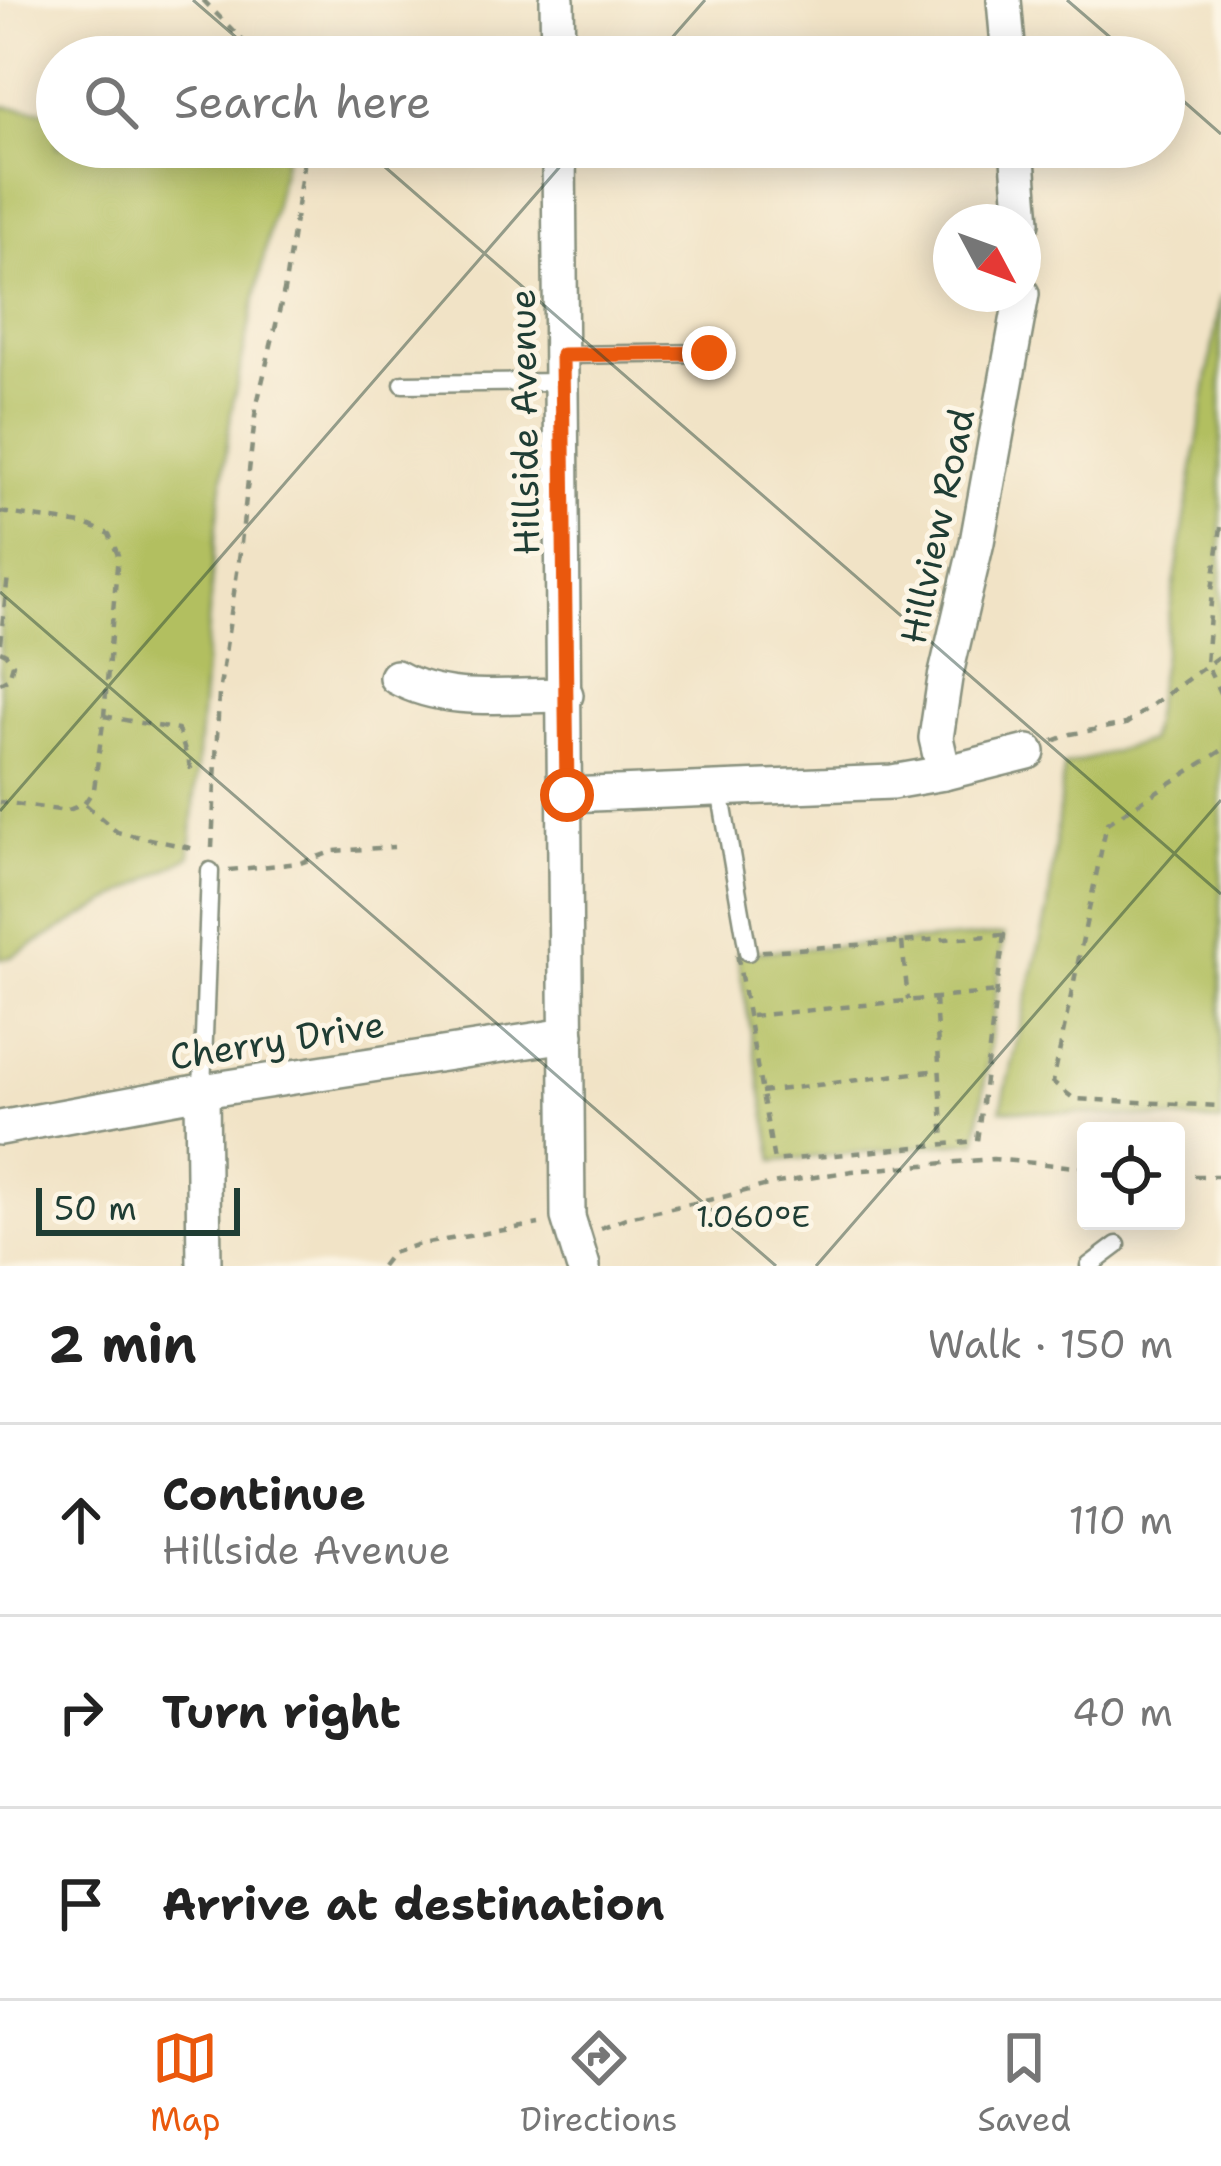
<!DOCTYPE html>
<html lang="en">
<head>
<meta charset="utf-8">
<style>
	:root { --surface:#fff; --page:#f2f2f2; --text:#222; --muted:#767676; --line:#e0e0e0; --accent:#ea580c }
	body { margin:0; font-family:"Shantell Sans",sans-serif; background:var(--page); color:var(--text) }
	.controls { position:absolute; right:36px; bottom:36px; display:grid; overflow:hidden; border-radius:12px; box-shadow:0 6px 30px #0003 }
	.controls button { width:108px; height:108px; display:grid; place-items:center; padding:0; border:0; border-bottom:3px solid var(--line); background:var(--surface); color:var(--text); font:60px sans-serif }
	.compass { position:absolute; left:933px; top:204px; width:108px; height:108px; border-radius:50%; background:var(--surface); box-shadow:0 6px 30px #0003; rotate:131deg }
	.scale { position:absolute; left:36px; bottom:30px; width:204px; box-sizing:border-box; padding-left:12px; border:6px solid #1f3d34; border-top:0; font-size:33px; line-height:42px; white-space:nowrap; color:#1f3d34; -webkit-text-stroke:9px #fcf5e5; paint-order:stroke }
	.stop { position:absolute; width:36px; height:36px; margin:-27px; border:9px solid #ea580c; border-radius:50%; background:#fff }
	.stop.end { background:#ea580c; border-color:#fff; box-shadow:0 3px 12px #0008 }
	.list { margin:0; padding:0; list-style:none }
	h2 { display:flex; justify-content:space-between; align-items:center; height:156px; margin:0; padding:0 48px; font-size:51px }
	h2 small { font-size:39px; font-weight:400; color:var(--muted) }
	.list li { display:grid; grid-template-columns:78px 1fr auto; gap:36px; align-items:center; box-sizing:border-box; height:192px; padding:0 48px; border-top:3px solid var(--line) }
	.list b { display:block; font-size:45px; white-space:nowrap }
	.list p { margin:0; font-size:39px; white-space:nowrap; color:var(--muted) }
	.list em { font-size:39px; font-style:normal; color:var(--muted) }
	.icon { flex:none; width:66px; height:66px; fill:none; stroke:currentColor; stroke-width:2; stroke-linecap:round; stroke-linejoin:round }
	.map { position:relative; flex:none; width:1221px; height:1266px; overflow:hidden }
	.search { position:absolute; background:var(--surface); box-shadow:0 6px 30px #0003; left:36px; right:36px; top:36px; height:132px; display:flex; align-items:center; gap:30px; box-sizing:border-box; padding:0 42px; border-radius:66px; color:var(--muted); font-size:45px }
	.sheet { height:732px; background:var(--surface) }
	nav { display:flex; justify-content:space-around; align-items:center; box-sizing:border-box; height:168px; border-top:3px solid var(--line); background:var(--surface); font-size:33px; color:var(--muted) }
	nav a { display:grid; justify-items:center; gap:6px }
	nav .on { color:var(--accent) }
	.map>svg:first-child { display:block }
	.green { fill:#b2bf60; stroke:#687e4a; stroke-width:3 }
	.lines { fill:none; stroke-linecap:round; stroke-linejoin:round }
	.lane-casing { stroke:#88907d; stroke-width:21 }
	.street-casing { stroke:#88907d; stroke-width:38 }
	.path { stroke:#88907d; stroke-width:4.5; stroke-dasharray:9 9; stroke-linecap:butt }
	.lane { stroke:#fff; stroke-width:16 }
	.street { stroke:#fff; stroke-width:33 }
	.route { stroke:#ea580c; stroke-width:15 }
	.ticks { fill:none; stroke:#1f3d34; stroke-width:3; stroke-opacity:0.45 }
	.labels { text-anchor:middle; stroke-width:10; stroke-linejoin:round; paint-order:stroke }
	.street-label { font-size:36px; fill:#1f3d34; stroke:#fcf5e5 }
	.ticks-label { font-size:30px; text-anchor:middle; fill:#1f3d34; stroke:#fcf5e5; stroke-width:10; stroke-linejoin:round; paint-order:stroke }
</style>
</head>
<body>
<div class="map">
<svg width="1221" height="1266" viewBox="0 0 1221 1266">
	<rect width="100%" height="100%" fill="#fcf5e5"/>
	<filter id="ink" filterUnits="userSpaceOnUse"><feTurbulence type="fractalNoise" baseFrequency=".00833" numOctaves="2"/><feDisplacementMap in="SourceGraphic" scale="24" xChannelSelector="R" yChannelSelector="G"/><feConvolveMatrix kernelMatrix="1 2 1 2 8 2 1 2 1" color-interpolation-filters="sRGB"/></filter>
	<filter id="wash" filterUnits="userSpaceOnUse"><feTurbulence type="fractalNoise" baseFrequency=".004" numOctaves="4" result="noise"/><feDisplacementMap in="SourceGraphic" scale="48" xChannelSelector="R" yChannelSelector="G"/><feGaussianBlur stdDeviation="2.7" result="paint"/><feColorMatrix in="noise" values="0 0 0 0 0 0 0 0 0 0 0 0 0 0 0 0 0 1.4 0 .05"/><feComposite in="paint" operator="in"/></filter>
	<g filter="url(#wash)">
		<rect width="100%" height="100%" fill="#f1e3c6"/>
		<g class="green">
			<polygon points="0,106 57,112 57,147 287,147 231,412 214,549 190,856 11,957 0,959"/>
			<polygon points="1221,295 1221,1122 1001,1109 1048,909 1064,766 1149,741"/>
			<polygon points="1004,935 977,1141 774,1161 737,953"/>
		</g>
	</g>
	<g filter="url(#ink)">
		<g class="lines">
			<g class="lane-casing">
				<g id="lane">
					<polyline points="562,355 709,353"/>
					<polyline points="403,384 562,382"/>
					<polyline points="720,790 748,952"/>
					<polyline points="202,1091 210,871"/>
					<polyline points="1089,1266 1117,1245"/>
				</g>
			</g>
			<g class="street-casing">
				<g id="street">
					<polyline points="557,0 558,57"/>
					<polyline points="1004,0 1009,57"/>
					<polyline points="559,147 568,1217 583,1266"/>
					<polyline points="1017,147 1023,222"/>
					<path d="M 396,677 C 446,705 510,695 566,695"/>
					<polyline points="944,773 936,738 945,678 977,542 1022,294"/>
					<polyline points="567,795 892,782 944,773 1028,752"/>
					<polyline points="202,1091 204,1266"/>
					<polyline points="0,1128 202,1091 567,1035"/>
				</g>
			</g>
			<g class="path">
				<polyline points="203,0 259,57"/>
				<polyline points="0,512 88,525 109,534 118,555 104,716 94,789 84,804 66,811 0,802"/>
				<polyline points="1221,527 1212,590 1206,664 1221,695"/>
				<polyline points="0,643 8,576"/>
				<polyline points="0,651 6,654 13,664 9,678 0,683"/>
				<polyline points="104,716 178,730 192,772"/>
				<polyline points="1053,741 1071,734 1126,724 1221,655"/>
				<polyline points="1221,751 1107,823 1053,1082 1074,1099 1221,1106"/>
				<polyline points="86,805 117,832 200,850"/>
				<polyline points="212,848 219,694 240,552 256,408 284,291 306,147"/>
				<polyline points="229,870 300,863 334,851 394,847"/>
				<polygon points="1004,935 977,1141 774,1161 737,953"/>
				<polyline points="902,942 908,1000"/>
				<polyline points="935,999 944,1143"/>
				<polyline points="751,1016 997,992"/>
				<polyline points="761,1092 938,1070"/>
				<polyline points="1176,1176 1221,1176"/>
				<polyline points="601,1228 628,1217 723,1197 771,1184 852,1171 993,1159 1086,1168"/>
				<polyline points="381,1266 391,1253 416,1245 539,1224"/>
			</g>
			<use href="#lane" class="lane"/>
			<use href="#street" class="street"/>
		</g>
	</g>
	<g class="lines" filter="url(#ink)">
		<polyline class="route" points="567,795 562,355 709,353"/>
	</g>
	<path class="ticks" d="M 193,0 L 259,57M 1067,0 L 1133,57M 655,57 L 705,0M 1164,84 L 1221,134M 362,147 L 1221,894M 0,592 L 776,1266M 0,811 L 577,147M 816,1266 L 1221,800"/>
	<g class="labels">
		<g class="street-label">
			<text transform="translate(524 422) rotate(-91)" y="13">Hillside Avenue</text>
			<text transform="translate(937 526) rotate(-78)" y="13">Hillview Road</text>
			<text transform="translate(277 1040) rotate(-9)" y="13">Cherry Drive</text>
		</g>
	</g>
	<g class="ticks-label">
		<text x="753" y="1227">1.060°E</text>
	</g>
</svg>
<div class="controls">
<button><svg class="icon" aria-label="locate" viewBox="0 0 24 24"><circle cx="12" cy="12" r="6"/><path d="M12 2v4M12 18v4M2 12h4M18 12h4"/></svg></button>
</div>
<svg class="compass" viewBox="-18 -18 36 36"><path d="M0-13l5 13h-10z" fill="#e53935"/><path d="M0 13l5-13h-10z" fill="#767676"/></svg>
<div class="scale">50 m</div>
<div class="stop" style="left:567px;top:795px"></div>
<div class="stop end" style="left:709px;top:353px"></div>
<div class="search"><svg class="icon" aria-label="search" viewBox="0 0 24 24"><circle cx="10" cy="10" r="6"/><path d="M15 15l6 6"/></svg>Search here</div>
</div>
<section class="sheet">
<h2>2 min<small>Walk · 150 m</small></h2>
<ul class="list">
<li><svg class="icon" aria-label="ahead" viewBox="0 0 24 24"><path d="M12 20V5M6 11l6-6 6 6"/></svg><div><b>Continue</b><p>Hillside Avenue</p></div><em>110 m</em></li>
<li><svg class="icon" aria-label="right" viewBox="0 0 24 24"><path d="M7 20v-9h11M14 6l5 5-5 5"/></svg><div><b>Turn right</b></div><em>40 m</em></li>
<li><svg class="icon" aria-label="arrive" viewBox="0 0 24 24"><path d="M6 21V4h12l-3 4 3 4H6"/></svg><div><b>Arrive at destination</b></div></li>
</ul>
</section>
<nav>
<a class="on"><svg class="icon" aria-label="map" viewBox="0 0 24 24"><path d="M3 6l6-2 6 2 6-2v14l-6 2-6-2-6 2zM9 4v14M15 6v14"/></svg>Map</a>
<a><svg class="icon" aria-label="directions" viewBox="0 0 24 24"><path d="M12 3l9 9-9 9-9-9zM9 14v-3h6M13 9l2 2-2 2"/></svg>Directions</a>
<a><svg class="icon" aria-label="saved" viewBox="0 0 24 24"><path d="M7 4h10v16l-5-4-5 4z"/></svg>Saved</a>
</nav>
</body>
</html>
